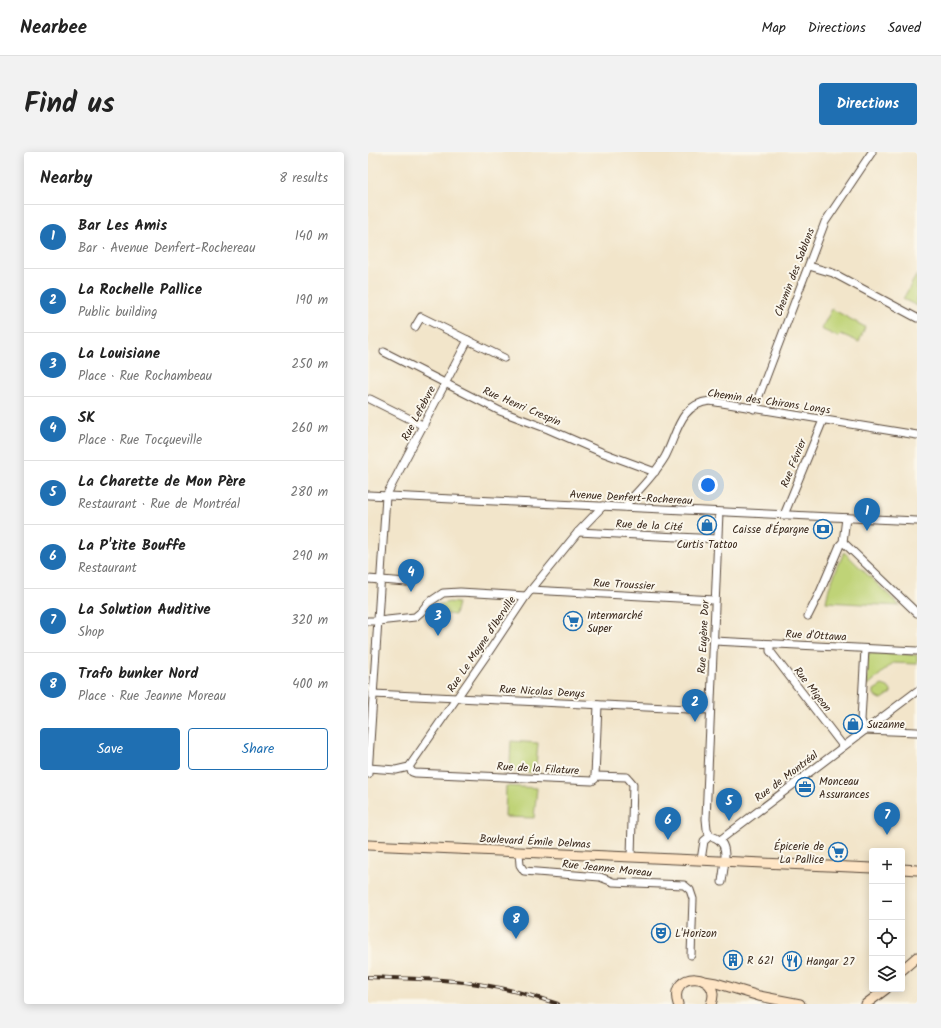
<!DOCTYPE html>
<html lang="en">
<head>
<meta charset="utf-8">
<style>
	:root { --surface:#fff; --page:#f2f2f2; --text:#222; --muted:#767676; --line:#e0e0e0; --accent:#1f6fb2 }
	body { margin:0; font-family:Kalam,sans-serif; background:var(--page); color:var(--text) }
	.controls { position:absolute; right:12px; bottom:12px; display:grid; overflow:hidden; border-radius:4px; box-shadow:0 2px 10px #0003 }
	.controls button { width:36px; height:36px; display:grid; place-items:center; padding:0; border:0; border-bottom:1px solid var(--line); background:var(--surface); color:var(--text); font:20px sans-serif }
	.you { position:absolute; left:340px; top:333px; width:14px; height:14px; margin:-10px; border:3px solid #fff; border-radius:50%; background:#1a73e8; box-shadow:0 0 0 6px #1a73e833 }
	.badge { display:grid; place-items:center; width:26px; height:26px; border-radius:50%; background:var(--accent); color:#fff; font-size:13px; font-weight:700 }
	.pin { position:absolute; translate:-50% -33px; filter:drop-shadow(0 1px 2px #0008) }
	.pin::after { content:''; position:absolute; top:21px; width:14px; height:12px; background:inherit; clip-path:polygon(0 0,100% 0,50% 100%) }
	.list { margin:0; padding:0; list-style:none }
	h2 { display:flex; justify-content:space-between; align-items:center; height:52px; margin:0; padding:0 16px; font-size:17px }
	h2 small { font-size:13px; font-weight:400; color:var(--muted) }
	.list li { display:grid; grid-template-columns:26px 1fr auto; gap:12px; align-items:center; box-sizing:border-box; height:64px; padding:0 16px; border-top:1px solid var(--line) }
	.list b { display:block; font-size:15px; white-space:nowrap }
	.list p { margin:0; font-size:13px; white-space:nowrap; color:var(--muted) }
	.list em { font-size:13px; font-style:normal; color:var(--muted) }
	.actions { display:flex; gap:8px; padding:12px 16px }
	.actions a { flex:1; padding:9px 0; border:1px solid var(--accent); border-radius:4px; text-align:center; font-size:14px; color:var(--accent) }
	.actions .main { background:var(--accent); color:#fff }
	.icon { flex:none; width:22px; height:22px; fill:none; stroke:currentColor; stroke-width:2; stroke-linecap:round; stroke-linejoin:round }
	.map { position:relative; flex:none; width:549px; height:852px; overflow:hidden; border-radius:4px }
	header { display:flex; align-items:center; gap:24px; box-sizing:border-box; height:56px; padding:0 20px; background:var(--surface); border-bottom:1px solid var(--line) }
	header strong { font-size:19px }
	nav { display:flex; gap:22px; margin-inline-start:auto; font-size:14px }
	.intro { display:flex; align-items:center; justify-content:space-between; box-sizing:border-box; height:96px; padding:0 24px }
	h1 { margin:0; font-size:28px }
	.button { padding:10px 18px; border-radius:4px; background:var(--accent); color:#fff; font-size:14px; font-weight:700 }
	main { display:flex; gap:24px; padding:0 24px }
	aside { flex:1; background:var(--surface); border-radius:4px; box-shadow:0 2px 10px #0003 }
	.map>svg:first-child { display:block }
	.green { fill:#bfd377; stroke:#7d7e4a }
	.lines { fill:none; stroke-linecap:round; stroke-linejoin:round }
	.street-casing { stroke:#564638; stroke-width:9 }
	.secondary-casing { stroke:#564638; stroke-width:11 }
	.street { stroke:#fff; stroke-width:7 }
	.secondary { stroke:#fee5c5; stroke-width:9 }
	.rail-casing { stroke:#3b2a1e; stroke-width:4 }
	.rail { stroke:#fbf7ec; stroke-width:2.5; stroke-dasharray:8; stroke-linecap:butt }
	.labels { text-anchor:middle; stroke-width:4; stroke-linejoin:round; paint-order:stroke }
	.street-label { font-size:11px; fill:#3b2a1e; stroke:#fbf7ec }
	.poi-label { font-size:11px; fill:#3b2a1e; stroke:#fbf7ec; text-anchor:start }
</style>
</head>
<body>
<header>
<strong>Nearbee</strong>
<nav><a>Map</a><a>Directions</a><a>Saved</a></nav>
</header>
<div class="intro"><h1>Find us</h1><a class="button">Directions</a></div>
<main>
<aside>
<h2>Nearby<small>8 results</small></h2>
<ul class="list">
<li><span class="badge">1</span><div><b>Bar Les Amis</b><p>Bar · Avenue Denfert-Rochereau</p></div><em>140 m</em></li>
<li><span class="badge">2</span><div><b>La Rochelle Pallice</b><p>Public building</p></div><em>190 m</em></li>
<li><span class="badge">3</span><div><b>La Louisiane</b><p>Place · Rue Rochambeau</p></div><em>250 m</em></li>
<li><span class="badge">4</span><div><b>SK</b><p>Place · Rue Tocqueville</p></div><em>260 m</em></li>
<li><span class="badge">5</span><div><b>La Charette de Mon Père</b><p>Restaurant · Rue de Montréal</p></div><em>280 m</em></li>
<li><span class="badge">6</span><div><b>La P'tite Bouffe</b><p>Restaurant</p></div><em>290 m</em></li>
<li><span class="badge">7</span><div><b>La Solution Auditive</b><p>Shop</p></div><em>320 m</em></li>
<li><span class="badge">8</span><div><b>Trafo bunker Nord</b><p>Place · Rue Jeanne Moreau</p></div><em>400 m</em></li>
</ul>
<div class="actions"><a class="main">Save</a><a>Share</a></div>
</aside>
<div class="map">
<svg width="549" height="852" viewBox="0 0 549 852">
	<rect width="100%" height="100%" fill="#fbf7ec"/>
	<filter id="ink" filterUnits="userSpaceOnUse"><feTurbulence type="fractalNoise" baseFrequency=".025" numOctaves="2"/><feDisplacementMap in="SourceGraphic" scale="8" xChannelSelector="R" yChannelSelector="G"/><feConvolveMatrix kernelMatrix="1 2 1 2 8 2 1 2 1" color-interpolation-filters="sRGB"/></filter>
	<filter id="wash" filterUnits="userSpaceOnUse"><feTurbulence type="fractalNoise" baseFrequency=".012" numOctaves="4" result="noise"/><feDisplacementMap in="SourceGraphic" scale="16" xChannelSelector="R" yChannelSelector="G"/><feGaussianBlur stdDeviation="0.9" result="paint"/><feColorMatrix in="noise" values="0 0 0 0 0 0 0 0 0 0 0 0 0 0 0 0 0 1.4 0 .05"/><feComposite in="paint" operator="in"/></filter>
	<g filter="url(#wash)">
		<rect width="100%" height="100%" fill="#f2e5ca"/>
		<g class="green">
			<polygon points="549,122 549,154 535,147"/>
			<polygon points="464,157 497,175 491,190 473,182 470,185 453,177"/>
			<polygon points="476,400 532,454 458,450 461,436"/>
			<polygon points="81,450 90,451 87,463 78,462 70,453"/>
			<polygon points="500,501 549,503 549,512 525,511 499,534"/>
			<polygon points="514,533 520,535 523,539 523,541 514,547 509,546 506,542 506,538"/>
			<polygon points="143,589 170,591 168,614 172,621 137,619 142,613"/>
			<polygon points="138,634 169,636 166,666 137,665"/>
		</g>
	</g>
	<g filter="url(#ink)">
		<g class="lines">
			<g class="street-casing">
				<g id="street">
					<polyline points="441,114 465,121 549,166"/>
					<polyline points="47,175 53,165 136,206"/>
					<polyline points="16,200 132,259 180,277 233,300 287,320"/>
					<polyline points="2,247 56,274"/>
					<polyline points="386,257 457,70 504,0"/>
					<polyline points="0,343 549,369"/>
					<path d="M 259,355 L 260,350 C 273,336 287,322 297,305 C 309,283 311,252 342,249 L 549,283"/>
					<polyline points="416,363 455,268"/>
					<polyline points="210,380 350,387"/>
					<polyline points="475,390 549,461"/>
					<polyline points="0,427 39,430"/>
					<polyline points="163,438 347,448"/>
					<polyline points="440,464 452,440 472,393 475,390 478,366"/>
					<polyline points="0,469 10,469 47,465 53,460 60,451 75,441 92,440 158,444"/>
					<polyline points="346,489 549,499"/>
					<polyline points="402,492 402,499 475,594"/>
					<polyline points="497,497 493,568 497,578 549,580"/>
					<polyline points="5,542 342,558"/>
					<polyline points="41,615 44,620 47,621 224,629 227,627 227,624 230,553"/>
					<polyline points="0,616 28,618 41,615 120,501 158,444 210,380 235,354"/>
					<polyline points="0,622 18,344 100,188"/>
					<polyline points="227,624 259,625 265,632 263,705"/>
					<polyline points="342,684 339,677 338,667 351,360"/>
					<polyline points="352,688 549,539"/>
					<polyline points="151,700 152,713 156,719 232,725 245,730 316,733 322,738 325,747 323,803"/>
					<path d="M 333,708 L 336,689 L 342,684 C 364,688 356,713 354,730"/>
				</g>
			</g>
			<g class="secondary-casing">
				<g id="secondary">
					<polyline points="0,693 504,716"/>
					<polyline points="534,717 549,718"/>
					<polyline points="534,818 549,805"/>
					<polyline points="336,829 348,831 391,844 432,852"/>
					<path d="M 310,852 C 299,817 356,820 343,852"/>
					<polyline points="498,852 518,837"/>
				</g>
			</g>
			<use href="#street" class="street"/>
			<use href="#secondary" class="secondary"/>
			<g class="rail-casing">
				<path id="rail" d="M 0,825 C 38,827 78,826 116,833 C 141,837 166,844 190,852"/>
			</g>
			<use href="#rail" class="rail"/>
		</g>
	</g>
	<defs>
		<g id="shop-ring" transform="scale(1)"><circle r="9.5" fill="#fbf7ec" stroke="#1f6fb2" stroke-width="1.5"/><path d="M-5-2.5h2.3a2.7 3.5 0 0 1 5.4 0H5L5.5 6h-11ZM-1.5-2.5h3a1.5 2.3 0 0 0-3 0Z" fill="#1f6fb2"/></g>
		<g id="bank-ring" transform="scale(1)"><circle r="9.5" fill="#fbf7ec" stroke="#1f6fb2" stroke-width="1.5"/><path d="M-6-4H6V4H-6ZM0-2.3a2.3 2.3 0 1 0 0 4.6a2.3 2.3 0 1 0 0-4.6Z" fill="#1f6fb2"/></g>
		<g id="supermarket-ring" transform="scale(1)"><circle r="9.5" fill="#fbf7ec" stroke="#1f6fb2" stroke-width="1.5"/><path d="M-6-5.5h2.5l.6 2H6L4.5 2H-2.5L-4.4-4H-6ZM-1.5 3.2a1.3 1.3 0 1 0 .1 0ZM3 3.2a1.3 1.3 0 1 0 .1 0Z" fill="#1f6fb2"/></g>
		<g id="office-ring" transform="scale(1)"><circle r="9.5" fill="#fbf7ec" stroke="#1f6fb2" stroke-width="1.5"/><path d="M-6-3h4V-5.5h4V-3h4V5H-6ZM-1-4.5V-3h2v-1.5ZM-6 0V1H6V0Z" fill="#1f6fb2"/></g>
		<g id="theatre-ring" transform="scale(1)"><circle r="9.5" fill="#fbf7ec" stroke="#1f6fb2" stroke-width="1.5"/><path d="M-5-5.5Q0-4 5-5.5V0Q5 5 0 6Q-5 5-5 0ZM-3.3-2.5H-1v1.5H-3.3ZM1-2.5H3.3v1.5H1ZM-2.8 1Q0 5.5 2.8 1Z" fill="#1f6fb2"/></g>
		<g id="building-ring" transform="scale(1)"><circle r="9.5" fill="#fbf7ec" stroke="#1f6fb2" stroke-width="1.5"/><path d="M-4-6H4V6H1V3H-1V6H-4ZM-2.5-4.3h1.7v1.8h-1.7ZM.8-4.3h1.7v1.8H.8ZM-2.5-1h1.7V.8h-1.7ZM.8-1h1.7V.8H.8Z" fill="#1f6fb2"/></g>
		<g id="restaurant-ring" transform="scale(1)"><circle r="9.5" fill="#fbf7ec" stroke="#1f6fb2" stroke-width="1.5"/><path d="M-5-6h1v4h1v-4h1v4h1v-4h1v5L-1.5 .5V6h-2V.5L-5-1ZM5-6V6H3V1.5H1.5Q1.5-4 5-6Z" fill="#1f6fb2"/></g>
	</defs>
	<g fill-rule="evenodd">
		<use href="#shop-ring" x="339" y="373"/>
		<use href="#bank-ring" x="455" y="377"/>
		<use href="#supermarket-ring" x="205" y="469"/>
		<use href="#shop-ring" x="485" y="572"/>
		<use href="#office-ring" x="437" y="635"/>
		<use href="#supermarket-ring" x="470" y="700"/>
		<use href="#theatre-ring" x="293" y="781"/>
		<use href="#building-ring" x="365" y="808"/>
		<use href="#restaurant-ring" x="424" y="809"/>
	</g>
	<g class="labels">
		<g class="street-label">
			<text transform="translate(426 120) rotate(-69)" y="4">Chemin des Sablons</text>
			<text transform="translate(401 249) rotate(8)" y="4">Chemin des Chirons Longs</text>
			<text transform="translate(154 254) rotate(23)" y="4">Rue Henri Crespin</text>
			<text transform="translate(50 261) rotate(-62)" y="4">Rue Lefebvre</text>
			<text transform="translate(425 311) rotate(-68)" y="4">Rue Février</text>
			<text transform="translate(263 345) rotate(3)" y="4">Avenue Denfert-Rochereau</text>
			<text transform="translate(281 373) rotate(3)" y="4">Rue de la Cité</text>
			<text transform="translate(256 432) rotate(3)" y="4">Rue Troussier</text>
			<text transform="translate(448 483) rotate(3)" y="4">Rue d'Ottawa</text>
			<text transform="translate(335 485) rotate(-87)" y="4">Rue Eugène Dor</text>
			<text transform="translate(113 492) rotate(-56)" y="4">Rue Le Moyne d'Iberville</text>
			<text transform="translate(445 537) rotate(52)" y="4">Rue Migeon</text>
			<text transform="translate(174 539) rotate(3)" y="4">Rue Nicolas Denys</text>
			<text transform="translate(170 616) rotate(3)" y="4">Rue de la Filature</text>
			<text transform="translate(418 624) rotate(-37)" y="4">Rue de Montréal</text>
			<text transform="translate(167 689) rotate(3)" y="4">Boulevard Émile Delmas</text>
			<text transform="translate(239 716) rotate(6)" y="4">Rue Jeanne Moreau</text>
		</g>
		<g class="poi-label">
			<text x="441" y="381" text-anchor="end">Caisse d'Épargne</text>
			<text x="339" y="396" text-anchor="middle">Curtis Tattoo</text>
			<text x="219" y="467">Intermarché<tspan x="219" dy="13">Super</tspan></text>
			<text x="499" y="576">Suzanne</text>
			<text x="451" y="633">Monceau<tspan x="451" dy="13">Assurances</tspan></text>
			<text x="456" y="698" text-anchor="end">Épicerie de<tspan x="456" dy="13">La Pallice</tspan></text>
			<text x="307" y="785">L'Horizon</text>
			<text x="379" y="812">R 621</text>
			<text x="438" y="813">Hangar 27</text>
		</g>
	</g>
</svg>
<div class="controls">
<button>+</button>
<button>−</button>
<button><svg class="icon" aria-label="locate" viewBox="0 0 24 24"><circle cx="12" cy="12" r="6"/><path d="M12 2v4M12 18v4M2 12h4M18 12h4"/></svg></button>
<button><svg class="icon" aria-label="layers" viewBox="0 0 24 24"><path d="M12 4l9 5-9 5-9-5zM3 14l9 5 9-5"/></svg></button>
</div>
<div class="you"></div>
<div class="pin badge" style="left:499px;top:379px">1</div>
<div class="pin badge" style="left:327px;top:570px">2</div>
<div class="pin badge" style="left:70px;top:484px">3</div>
<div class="pin badge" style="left:43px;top:440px">4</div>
<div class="pin badge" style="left:361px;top:669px">5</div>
<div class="pin badge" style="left:300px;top:688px">6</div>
<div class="pin badge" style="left:519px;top:683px">7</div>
<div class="pin badge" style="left:148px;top:787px">8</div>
</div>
</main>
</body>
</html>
